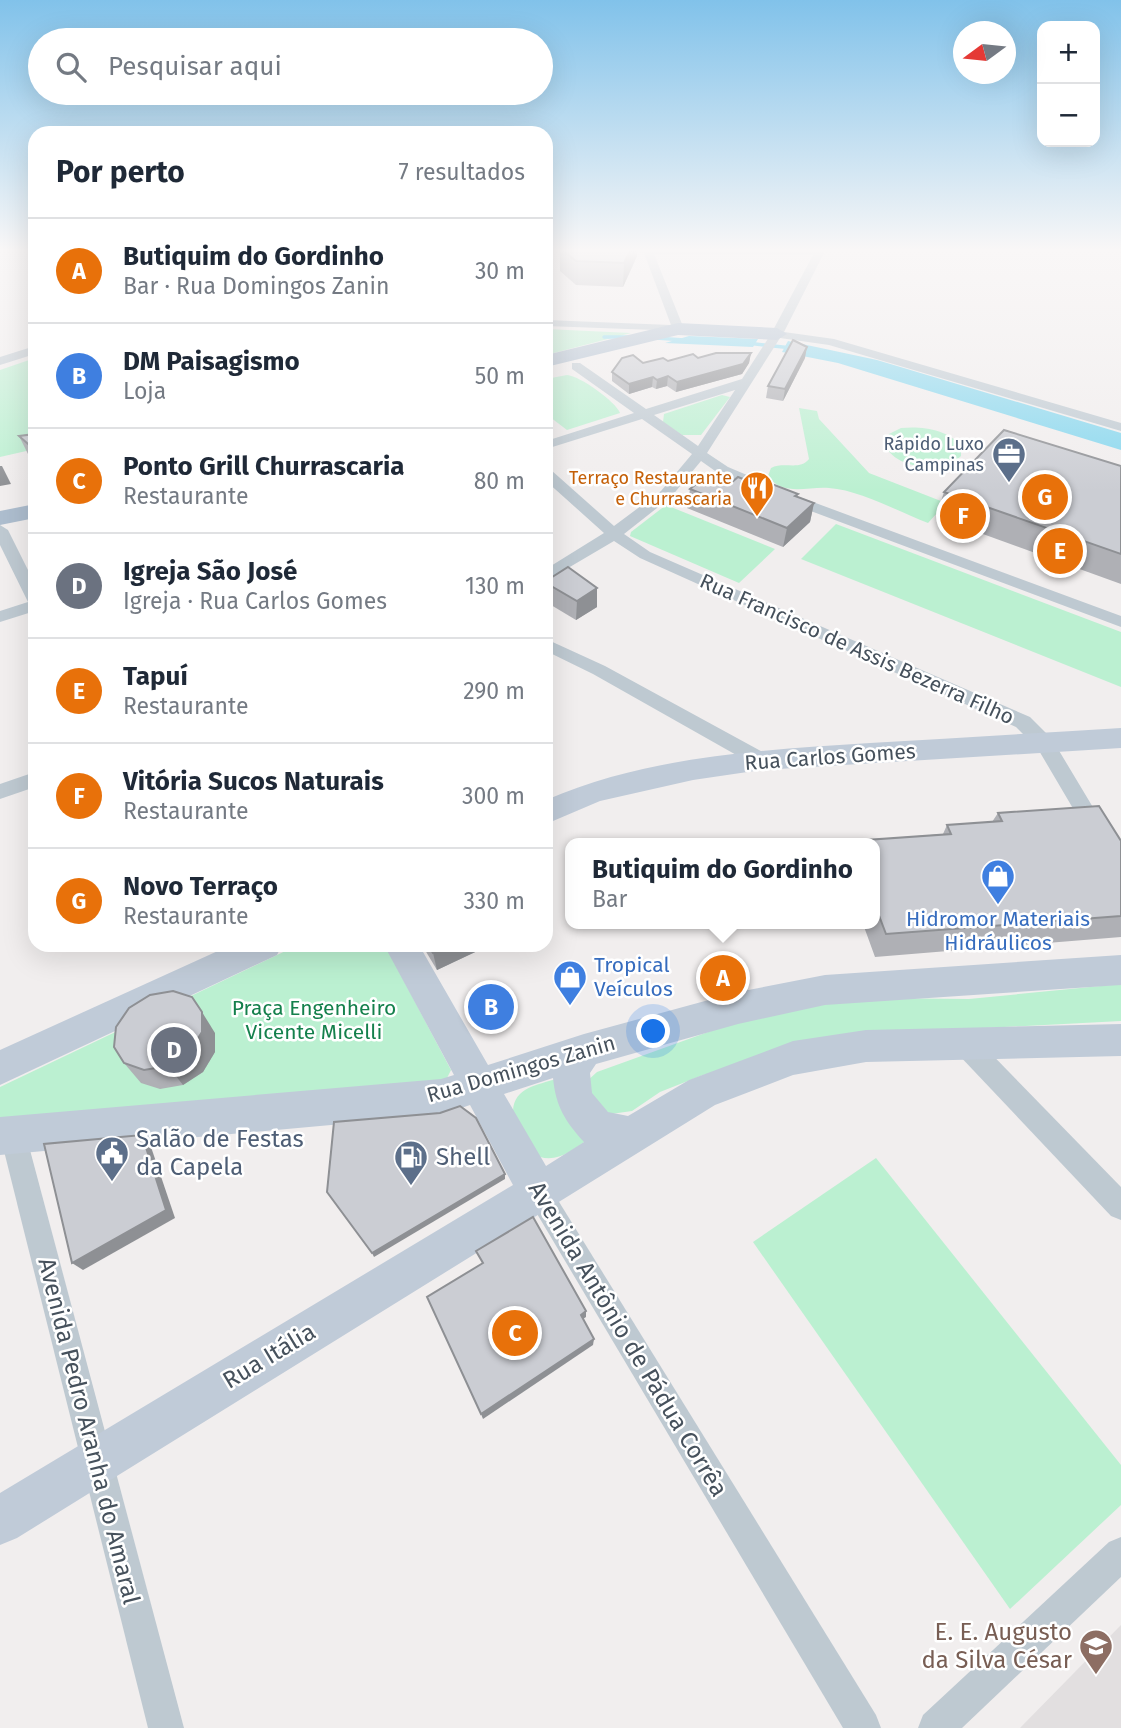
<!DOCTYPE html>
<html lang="pt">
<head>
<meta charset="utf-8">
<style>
	:root { --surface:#fff; --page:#f6f6f7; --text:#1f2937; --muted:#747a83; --line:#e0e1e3; --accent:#146ce5 }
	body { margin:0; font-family:"Fira Sans",sans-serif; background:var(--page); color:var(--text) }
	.controls { position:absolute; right:21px; top:21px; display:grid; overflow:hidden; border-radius:14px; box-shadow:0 7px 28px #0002 }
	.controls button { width:63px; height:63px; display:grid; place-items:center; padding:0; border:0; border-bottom:2px solid var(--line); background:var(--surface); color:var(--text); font:35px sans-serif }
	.compass { position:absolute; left:953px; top:21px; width:63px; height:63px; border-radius:50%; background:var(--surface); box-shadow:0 7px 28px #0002; rotate:255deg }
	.you { position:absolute; left:654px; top:1032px; width:24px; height:24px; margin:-18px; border:5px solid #fff; border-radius:50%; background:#1a73e8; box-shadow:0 0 0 10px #1a73e833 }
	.badge { display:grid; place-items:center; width:46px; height:46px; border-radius:50%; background:var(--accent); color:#fff; font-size:23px; font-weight:700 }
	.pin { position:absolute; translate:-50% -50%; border:4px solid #fff; box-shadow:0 2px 7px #0006 }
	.popup { position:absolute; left:565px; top:838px; width:315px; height:91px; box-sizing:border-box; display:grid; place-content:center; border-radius:14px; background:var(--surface); filter:drop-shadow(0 2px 5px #0005); font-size:23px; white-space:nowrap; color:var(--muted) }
	.popup b { font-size:26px; color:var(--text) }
	.popup::after { content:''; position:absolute; left:50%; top:100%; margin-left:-14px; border:14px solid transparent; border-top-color:var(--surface) }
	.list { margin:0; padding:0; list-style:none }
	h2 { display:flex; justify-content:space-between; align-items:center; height:91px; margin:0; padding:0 28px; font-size:30px }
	h2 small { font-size:23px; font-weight:400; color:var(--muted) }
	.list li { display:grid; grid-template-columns:46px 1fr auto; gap:21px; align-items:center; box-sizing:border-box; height:105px; padding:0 28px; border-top:2px solid var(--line) }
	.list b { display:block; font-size:26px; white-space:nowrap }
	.list p { margin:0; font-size:23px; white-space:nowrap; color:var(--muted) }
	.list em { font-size:23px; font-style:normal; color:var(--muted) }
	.icon { flex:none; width:38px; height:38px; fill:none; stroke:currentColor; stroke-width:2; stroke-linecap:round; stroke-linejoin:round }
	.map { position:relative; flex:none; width:1121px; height:1728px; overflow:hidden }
	.search { position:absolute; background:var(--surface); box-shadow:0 7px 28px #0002; left:28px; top:28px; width:525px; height:77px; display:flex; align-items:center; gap:18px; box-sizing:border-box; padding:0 24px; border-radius:38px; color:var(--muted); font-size:26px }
	.panel { position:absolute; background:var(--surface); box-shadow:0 7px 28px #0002; left:28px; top:126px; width:525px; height:826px; border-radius:21px }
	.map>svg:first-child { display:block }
	.education { fill:#e2dfe0 }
	.green { fill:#bbf0d1 }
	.water { fill:#87d7ee }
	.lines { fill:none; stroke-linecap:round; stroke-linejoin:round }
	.stream { stroke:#87d7ee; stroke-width:3.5 }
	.street { fill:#bec9d1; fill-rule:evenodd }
	.secondary { fill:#c0cbd8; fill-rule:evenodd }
	.primary { fill:#adbdce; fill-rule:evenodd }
	.wall { fill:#afb0b5 }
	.shaded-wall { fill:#8e9094 }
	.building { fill:#cbcdd3; stroke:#8e9094; stroke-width:2 }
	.labels { text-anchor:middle; stroke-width:5; stroke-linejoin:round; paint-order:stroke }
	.far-service-label { font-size:18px; fill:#4e5e75; stroke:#fff; text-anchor:end }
	.far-food-label { font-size:18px; fill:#c56008; stroke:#fff; text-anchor:end }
	.street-label { font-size:21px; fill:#46515c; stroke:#fff }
	.shop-label { font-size:21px; fill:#366cbe; stroke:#fff }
	.park-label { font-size:21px; fill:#14804c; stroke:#fff }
	.near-service-label { font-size:24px; fill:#4e5e75; stroke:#fff; text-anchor:start }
	.near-street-label { font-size:24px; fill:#46515c; stroke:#fff }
	.near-education-label { font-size:24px; fill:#785e54; stroke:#fff; text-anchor:end }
</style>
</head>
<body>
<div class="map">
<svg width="1121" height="1728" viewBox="0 0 1121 1728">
	<rect width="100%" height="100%" fill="#f1eeee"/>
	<polygon class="education" points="1121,1625 1121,1728 1020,1728"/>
	<g class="green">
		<polygon points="546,329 631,333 546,355"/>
		<polygon points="35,358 35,449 0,457 0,370"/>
		<path d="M 567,375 C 580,376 615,401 620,413 L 567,430 L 546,414 L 546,379 Z"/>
		<polygon points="722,395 730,397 701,435 682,435 663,422 664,414"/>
		<path d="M 799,408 L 817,411 L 819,419 L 869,473 L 946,503 L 928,523 C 899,512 860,490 829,488 C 809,486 782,497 768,476 L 771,468 C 784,461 800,471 809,459 Z"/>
		<path d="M 901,428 C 922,426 947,429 961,446 L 961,456 C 944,475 891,469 884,442 L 889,434 Z"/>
		<polygon points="666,505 775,549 739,583 630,536 631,532"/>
		<polygon points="836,524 1121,632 1121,687 801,559"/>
		<polygon points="298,945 385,945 451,1070 447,1078 435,1085 0,1122 0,1087"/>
		<polygon points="1121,984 1121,1021 891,1033 703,1075 660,1092 632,1111 611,1114 594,1104 586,1082 597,1072 747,1018 862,998 969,999"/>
		<path d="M 556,1079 C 557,1108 566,1122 587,1140 C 572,1150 559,1162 540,1157 L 513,1111 C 514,1087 538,1085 556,1079 Z"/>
		<polygon points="876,1158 1121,1465 1121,1505 1010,1609 753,1242"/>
	</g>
	<g class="water">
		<polygon points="689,336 758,339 753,347 665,343"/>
		<polygon points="788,341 877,360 1121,433 1121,450 838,363 782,352"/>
	</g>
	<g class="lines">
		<g class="stream">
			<polyline points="604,337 628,337"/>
			<polyline points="656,338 684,340"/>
			<polyline points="747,343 792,348"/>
		</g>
		<g class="street">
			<path d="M 625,249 L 826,249 L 784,332 L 834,339 L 1121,423 L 1121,431 L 829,345 L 780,338 L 707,453 L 728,467 L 794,495 L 1121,616 L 1121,627 L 784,501 L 718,473 L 701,461 L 671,497 L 624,534 L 650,552 L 1030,717 L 1052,739 L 1121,854 L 1121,880 L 1114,878 L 1038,749 L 1016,727 L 640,558 L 614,541 L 546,581 L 546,569 L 604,533 L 546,481 L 546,469 L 551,470 L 614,526 L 661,491 L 692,454 L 642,419 L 546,449 L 546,441 L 634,413 L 572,369 L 572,363 L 580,363 L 646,409 L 742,379 L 771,334 L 813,255 L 654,254 L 684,329 L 682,331 L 546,326 L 546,320 L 671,325 L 644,253 ZM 735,390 L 698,446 L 654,415 Z"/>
			<polygon points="35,346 35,354 0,365 0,357"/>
			<polygon points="0,525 8,530 35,584 35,611 0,622 0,611 28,602 0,545"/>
			<polygon points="546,639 605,666 768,755 771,760 768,765 754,765 593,674 546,651"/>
			<polygon points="35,772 35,787 0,799 0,784"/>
			<polygon points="965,1033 974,1036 1121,1187 1121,1220 1111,1216 956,1052 953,1044 956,1036"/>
			<polygon points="13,1123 22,1126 26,1135 184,1728 148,1728 0,1135 4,1126"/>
			<polygon points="539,1180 548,1184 876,1715 881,1728 843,1728 530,1202 526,1193 530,1184"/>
			<polygon points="1121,1537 1121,1577 962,1728 918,1728 923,1715 1109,1542"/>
		</g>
		<g class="secondary">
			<path d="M 1121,728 L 1121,748 L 761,770 L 693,780 L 600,801 L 546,824 L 546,800 C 648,756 760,750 870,743 C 954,738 1037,733 1121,728 Z"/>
			<polygon points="231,945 282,945 277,955 0,1085 0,1050"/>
			<path d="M 384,945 L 419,945 L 488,1065 L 584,1034 L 738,992 L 825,975 L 1121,955 L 1121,985 L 825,1005 L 738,1024 L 596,1064 L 590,1073 L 592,1093 L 608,1112 L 628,1116 L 689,1080 L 793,1041 L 866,1030 L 1121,1024 L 1121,1056 L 866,1062 L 793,1075 L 715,1105 L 17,1538 L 0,1545 L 0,1493 L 513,1185 L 470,1105 L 441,1115 L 0,1155 L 0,1117 L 441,1079 L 454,1075 ZM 553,1078 C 556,1107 565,1121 584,1142 L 546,1166 L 504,1094 Z"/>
		</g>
		<g class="primary">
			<polygon points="678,323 777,328 787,334 777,340 678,335 546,367 546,355"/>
			<polygon points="35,504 35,518 0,525 0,511"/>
		</g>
	</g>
	<g class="wall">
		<polygon points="560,249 637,249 637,256 623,287 576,285 560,271"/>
		<polygon points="751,353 749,363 742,374 676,392 667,386 656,389 652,387 629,394 612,381 612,372 643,363"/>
		<polygon points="805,358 783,401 766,398 768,386"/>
		<polygon points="35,434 35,460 28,454 19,436"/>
		<polygon points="1121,466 1121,584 936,517 944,492"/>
		<polygon points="732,482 798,494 797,497 814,503 810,522 783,547 687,508 690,489"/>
		<polygon points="546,581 597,607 576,620 546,602"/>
		<polygon points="998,813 1121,841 1121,937 875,957 863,924 875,924 875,843 851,843 852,841 943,834 947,825 992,822"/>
		<polygon points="422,945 490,945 437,970"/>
		<polygon points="215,1033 215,1052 203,1072 183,1085 160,1089 141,1083 124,1063"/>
	</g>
	<g class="shaded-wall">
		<polygon points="631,249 637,249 637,256 623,287 624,263"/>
		<polygon points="807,347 805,358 783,401 785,389"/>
		<polygon points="751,353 749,363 742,374 676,392 677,382"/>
		<polygon points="668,376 667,386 656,389 657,380"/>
		<polygon points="653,377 652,387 629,394 629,384"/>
		<polygon points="0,466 2,466 11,484 0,486"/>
		<polygon points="814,503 810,522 783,547 787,528"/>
		<polygon points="597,588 597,607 576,620 577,601"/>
		<polygon points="451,945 490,945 437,970 433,953"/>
		<polygon points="202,1012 215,1033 215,1052 203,1072 183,1085 168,1066"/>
		<polygon points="142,1135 150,1144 175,1218 83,1270 72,1263"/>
		<polygon points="505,1174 505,1179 374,1257 372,1253"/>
		<polygon points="586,1311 586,1317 580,1321 581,1315"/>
		<polygon points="594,1339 593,1345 483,1419 481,1414"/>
	</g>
	<g class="building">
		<polygon points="561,249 631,249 624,263 576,261"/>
		<polygon points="793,340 807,347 785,389 768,386"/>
		<polygon points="716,353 751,353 743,364 677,382 668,376 657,380 653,377 629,384 612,372 622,358 633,355 643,363 663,358 668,361 693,354 698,358"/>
		<polygon points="1004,430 1121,466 1121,554 944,492"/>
		<polygon points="35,434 35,450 19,436"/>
		<polygon points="710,473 732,482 738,477 766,488 772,484 798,494 795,496 814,503 787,528 690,489"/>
		<polygon points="568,567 597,588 577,601 546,583 546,581"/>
		<polygon points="1099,806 1121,841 1121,916 886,934 875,905 875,843 853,843 852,841 951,834 947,825 1002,821 998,813"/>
		<polygon points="428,945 451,945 433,953"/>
		<polygon points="173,991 192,997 202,1012 202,1032 189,1052 168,1066 144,1070 124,1063 114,1047 116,1027 129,1008 150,995"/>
		<polygon points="460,1106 476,1118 505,1174 372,1253 327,1192 334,1122 440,1113"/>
		<polygon points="142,1135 166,1210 72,1263 44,1144"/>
		<polygon points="533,1217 586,1311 581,1315 594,1339 481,1414 427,1297 483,1263 476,1251"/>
	</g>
	<linearGradient id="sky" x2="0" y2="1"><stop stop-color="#81c2ea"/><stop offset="0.51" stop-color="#f9f7f7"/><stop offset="1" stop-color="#f9f7f7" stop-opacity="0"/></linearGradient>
	<rect width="1121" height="491" fill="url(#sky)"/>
	<defs>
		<g id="office-pin" transform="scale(1.75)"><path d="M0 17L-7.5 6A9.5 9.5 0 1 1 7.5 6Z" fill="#5c6f8a" stroke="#fff"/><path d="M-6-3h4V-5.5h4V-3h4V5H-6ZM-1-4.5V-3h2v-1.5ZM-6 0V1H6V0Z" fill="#fff"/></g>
		<g id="restaurant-pin" transform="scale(1.75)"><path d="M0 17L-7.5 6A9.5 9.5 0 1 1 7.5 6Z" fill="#e8710a" stroke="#fff"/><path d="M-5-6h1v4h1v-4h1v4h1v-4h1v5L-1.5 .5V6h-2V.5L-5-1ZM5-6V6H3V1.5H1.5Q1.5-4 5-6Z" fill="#fff"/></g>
		<g id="shop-pin" transform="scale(1.75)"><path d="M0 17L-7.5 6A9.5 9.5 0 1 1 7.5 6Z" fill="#3f7fe0" stroke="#fff"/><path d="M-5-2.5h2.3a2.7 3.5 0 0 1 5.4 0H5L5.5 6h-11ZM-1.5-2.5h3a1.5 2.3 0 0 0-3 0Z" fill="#fff"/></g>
		<g id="civic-pin" transform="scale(1.75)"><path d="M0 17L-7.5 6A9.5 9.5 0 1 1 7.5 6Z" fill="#5c6f8a" stroke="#fff"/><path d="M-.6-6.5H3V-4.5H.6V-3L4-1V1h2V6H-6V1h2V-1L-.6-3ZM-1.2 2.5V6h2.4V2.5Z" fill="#fff"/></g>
		<g id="fuel-pin" transform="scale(1.75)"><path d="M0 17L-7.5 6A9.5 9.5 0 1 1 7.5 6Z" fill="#5c6f8a" stroke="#fff"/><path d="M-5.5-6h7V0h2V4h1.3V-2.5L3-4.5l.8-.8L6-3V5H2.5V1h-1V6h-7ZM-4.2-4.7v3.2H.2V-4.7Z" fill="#fff"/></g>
		<g id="school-pin" transform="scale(1.75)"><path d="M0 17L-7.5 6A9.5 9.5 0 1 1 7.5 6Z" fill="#8d6e63" stroke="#fff"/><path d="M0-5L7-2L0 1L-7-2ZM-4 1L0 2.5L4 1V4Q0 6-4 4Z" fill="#fff"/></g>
	</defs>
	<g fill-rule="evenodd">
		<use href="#office-pin" x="1009" y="454"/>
		<use href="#restaurant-pin" x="757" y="488"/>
		<use href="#shop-pin" x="998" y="876"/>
		<use href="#shop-pin" x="570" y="977"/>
		<use href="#civic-pin" x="112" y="1153"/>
		<use href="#fuel-pin" x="411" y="1157"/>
		<use href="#school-pin" x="1096" y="1646"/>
	</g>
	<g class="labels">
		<g class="far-service-label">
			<text x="984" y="450">Rápido Luxo<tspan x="984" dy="21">Campinas</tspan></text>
		</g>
		<g class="far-food-label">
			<text x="732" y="484">Terraço Restaurante<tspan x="732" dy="21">e Churrascaria</tspan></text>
		</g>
		<g class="street-label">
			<text transform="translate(857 649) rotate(24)" y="7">Rua Francisco de Assis Bezerra Filho</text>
			<text transform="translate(830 757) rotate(-4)" y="7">Rua Carlos Gomes</text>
			<text transform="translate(521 1069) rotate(-16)" y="7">Rua Domingos Zanin</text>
		</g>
		<g class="shop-label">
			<text x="998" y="926">Hidromor Materiais<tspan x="998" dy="24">Hidráulicos</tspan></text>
			<text x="594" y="972" text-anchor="start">Tropical<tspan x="594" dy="24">Veículos</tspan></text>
		</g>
		<g class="park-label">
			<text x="314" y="1015">Praça Engenheiro<tspan x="314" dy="24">Vicente Micelli</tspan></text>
		</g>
		<g class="near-service-label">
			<text x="136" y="1147">Salão de Festas<tspan x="136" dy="28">da Capela</tspan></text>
			<text x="436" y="1165">Shell</text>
		</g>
		<g class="near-street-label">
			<text transform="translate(628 1339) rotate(59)" y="8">Avenida Antônio de Pádua Corrêa</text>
			<text transform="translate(269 1356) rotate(-31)" y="8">Rua Itália</text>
			<text transform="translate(89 1431) rotate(76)" y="8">Avenida Pedro Aranha do Amaral</text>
		</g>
		<g class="near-education-label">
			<text x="1072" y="1640">E. E. Augusto<tspan x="1072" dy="28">da Silva César</tspan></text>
		</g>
	</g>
</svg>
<div class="controls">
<button>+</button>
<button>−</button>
</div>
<svg class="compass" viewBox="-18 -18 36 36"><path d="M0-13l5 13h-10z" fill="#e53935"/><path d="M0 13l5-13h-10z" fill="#747a83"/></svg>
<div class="you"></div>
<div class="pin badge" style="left:723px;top:978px;background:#e8710a">A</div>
<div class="popup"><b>Butiquim do Gordinho</b>Bar</div>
<div class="pin badge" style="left:491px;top:1007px;background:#3f7fe0">B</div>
<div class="pin badge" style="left:515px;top:1333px;background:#e8710a">C</div>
<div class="pin badge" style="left:174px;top:1050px;background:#6b7280">D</div>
<div class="pin badge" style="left:1060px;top:551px;background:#e8710a">E</div>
<div class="pin badge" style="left:963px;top:516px;background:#e8710a">F</div>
<div class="pin badge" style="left:1045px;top:497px;background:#e8710a">G</div>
<div class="search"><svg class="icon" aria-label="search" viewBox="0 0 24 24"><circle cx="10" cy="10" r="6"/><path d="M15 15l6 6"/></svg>Pesquisar aqui</div>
<section class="panel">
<h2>Por perto<small>7 resultados</small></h2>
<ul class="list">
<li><span class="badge" style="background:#e8710a">A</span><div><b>Butiquim do Gordinho</b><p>Bar · Rua Domingos Zanin</p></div><em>30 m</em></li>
<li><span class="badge" style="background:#3f7fe0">B</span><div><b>DM Paisagismo</b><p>Loja</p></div><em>50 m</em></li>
<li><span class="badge" style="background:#e8710a">C</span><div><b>Ponto Grill Churrascaria</b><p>Restaurante</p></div><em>80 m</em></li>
<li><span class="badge" style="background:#6b7280">D</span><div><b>Igreja São José</b><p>Igreja · Rua Carlos Gomes</p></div><em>130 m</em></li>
<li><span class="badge" style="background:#e8710a">E</span><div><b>Tapuí</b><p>Restaurante</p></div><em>290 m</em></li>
<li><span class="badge" style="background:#e8710a">F</span><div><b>Vitória Sucos Naturais</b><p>Restaurante</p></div><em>300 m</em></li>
<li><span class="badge" style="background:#e8710a">G</span><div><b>Novo Terraço</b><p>Restaurante</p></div><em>330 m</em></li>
</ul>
</section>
</div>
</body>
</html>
